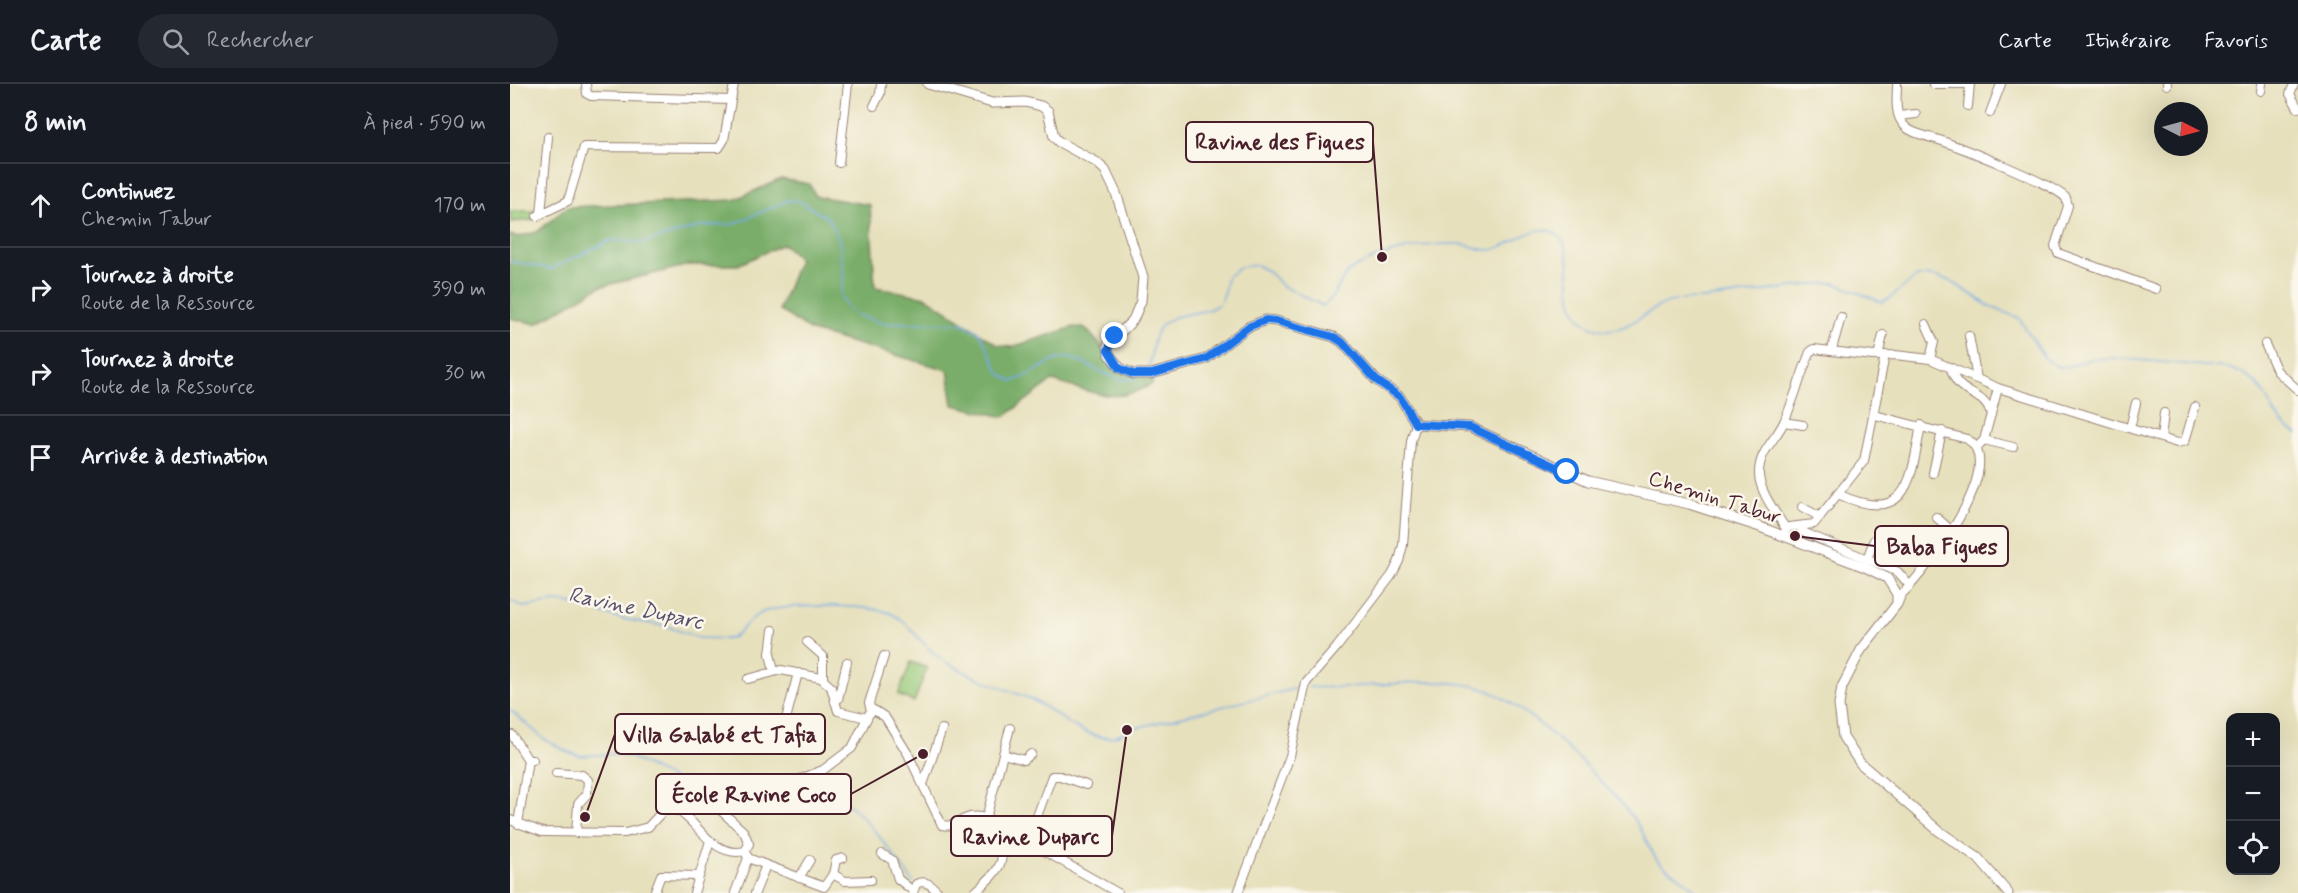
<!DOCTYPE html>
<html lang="fr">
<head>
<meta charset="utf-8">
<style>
	:root { --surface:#171b24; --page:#242831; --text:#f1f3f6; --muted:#9ea1a6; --line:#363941 }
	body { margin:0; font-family:Mynerve,sans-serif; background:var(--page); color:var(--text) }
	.controls { position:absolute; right:18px; bottom:18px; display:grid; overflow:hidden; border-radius:12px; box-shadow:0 6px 24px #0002 }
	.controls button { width:54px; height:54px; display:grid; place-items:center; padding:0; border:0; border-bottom:2px solid var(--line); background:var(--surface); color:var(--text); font:30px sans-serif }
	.compass { position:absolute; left:1644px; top:18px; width:54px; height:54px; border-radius:50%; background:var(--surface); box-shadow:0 6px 24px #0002; rotate:96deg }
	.stop { position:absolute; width:18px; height:18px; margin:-14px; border:4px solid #1a73e8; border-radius:50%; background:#fff }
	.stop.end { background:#1a73e8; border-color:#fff; box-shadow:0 2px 6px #0008 }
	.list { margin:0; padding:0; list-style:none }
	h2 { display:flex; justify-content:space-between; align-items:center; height:78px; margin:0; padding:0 24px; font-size:26px }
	h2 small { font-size:20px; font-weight:400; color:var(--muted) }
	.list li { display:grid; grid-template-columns:39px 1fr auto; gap:18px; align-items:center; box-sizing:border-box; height:84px; padding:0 24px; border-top:2px solid var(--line) }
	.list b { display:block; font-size:22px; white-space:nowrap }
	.list p { margin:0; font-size:20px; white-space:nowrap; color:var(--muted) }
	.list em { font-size:20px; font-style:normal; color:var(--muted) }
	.icon { flex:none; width:33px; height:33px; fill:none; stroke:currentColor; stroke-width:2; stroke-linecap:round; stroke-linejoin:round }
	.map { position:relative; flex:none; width:1788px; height:809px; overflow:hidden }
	header { display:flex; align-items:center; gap:36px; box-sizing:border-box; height:84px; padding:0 30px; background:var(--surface); border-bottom:2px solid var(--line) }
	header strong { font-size:28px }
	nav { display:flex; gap:33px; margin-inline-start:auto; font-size:21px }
	.search { width:420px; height:54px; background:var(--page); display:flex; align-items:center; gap:15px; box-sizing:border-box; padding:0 21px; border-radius:33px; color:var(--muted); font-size:22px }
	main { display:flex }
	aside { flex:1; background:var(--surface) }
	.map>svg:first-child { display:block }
	.green { fill:#97c979; stroke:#707452; stroke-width:1.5 }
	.forest { fill:#79ad69; stroke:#62664a; stroke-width:1.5 }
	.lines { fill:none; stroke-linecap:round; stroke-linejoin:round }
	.stream { stroke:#76aae3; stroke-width:1.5 }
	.minor-casing { stroke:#988074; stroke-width:10 }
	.tertiary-casing { stroke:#988074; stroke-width:11 }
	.minor { stroke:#fff; stroke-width:8 }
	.tertiary { stroke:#fff; stroke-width:9 }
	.route { stroke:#1a73e8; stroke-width:8 }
	.labels { text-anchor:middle; stroke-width:5; stroke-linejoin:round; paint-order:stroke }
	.street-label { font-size:21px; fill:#4a1f2b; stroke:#fbf7ec }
	.water-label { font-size:22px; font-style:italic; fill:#59506b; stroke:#fbf7ec }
	.leader { fill:none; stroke:#4a1f2b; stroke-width:2 }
	.callout-dot { fill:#4a1f2b; stroke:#fbf7ec; stroke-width:2 }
	.callout { fill:#fbf7ec; stroke:#4a1f2b; stroke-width:2 }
	.callout-label { font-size:22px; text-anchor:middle; font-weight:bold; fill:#4a1f2b }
</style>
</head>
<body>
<header>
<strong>Carte</strong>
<div class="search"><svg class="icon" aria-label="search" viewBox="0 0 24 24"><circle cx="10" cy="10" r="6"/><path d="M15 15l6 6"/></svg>Rechercher</div>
<nav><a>Carte</a><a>Itinéraire</a><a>Favoris</a></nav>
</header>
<main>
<aside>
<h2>8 min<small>À pied · 590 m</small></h2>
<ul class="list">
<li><svg class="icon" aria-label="ahead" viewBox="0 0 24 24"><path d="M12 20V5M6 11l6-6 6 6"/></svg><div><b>Continuez</b><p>Chemin Tabur</p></div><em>170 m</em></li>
<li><svg class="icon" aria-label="right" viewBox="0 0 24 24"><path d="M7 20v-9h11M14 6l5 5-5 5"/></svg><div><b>Tournez à droite</b><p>Route de la Ressource</p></div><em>390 m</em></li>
<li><svg class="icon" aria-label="right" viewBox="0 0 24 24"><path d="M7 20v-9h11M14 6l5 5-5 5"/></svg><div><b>Tournez à droite</b><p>Route de la Ressource</p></div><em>30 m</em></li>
<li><svg class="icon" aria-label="arrive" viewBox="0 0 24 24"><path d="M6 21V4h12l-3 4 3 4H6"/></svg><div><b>Arrivée à destination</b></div></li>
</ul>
</aside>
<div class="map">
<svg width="1788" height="809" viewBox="0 0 1788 809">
	<rect width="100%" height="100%" fill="#fbf7ec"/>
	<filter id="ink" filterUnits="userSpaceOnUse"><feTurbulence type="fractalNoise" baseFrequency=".0167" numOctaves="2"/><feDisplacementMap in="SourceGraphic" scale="12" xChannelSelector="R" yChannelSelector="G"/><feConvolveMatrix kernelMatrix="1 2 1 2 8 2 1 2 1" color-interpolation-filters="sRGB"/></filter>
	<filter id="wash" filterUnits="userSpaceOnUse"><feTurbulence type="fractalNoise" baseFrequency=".008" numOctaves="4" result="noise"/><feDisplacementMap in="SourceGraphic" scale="24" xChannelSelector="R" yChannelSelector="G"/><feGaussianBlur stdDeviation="1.35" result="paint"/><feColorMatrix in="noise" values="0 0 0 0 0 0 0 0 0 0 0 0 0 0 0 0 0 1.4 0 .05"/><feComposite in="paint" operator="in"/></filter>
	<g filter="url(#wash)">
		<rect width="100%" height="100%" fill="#e6e0bc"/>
		<g class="green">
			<polygon points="0,127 25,127 23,136 1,138"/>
			<polygon points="401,578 417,584 404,618 388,611"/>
		</g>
		<path class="forest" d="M 271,95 L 299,100 L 306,112 L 360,121 L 365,203 L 416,213 L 488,261 L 502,263 L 564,243 L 575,244 L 592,263 L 605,285 L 641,295 L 643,299 C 606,323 581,307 542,297 L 494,333 L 443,321 L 438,286 L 301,247 L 269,226 L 289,175 L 273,160 L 228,181 L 179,181 L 89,203 L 26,240 L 0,234 L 0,151 L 7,153 L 27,148 L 57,123 L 224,116 Z"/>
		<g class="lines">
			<g class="stream">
				<path d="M 0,177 L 41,185 L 101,156 L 132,159 L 192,142 L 224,140 L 279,116 L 289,117 L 319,135 L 329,154 L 334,190 L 331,212 L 337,223 L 346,231 L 372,239 L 452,239 L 470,249 L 490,290 L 502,297 C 523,294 542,269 563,275 C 581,280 607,302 626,294"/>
				<path d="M 637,286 C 645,271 639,252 654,239 C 669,226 705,232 712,215 C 715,208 715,199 718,192 L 731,183 L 746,181 L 758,187 L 771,201 L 813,222 C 828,213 829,192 844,184 C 875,167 915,159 950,160 C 960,160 970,167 981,166 C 1002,163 1032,130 1051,155 C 1070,181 1043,233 1090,245 C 1115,251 1135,227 1156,219 C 1170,214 1187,216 1202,214 C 1236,210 1271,205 1305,200 L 1325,199 L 1371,218 L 1379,215 L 1405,194 L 1417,191 L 1439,196 L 1481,223 L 1509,234 L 1536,276 L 1548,283 L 1557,283 L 1581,275 L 1607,274 L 1718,284 C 1768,300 1749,330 1788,350"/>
				<path d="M 0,516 L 13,523 L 45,518 L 58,519 L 112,535 L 156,542 L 189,554 L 219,555 L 224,553 C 233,545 240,534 251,529 C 271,519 363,520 382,530 C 402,540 413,564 433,576 C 459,592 487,602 516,613 C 542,623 563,649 592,653 C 602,655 609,651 617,646 L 792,603"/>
				<path d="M 799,603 C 854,607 908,591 964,602 C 1010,611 1098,700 1126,738 C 1136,751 1138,766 1149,778 C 1161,790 1178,795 1188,809"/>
				<polyline points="0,626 34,655 58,668 70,672 105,670 120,673 165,696 207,709"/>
				<path d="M 212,710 C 229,716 250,730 268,728 C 287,726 308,711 326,715 C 349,719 389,779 403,798"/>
			</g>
		</g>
	</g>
	<g filter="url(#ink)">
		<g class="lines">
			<g class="minor-casing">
				<g id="minor">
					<polyline points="76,0 77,10 81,12 221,16"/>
					<path d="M 1387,0 C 1387,13 1384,29 1393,40 C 1401,51 1423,53 1435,58 C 1457,66 1543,100 1556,114 L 1558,122 L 1545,162 L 1548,169 L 1646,205"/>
					<polyline points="1423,0 1460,0"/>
					<polyline points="1784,0 1780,10 1788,24"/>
					<polyline points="1657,1 1657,0"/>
					<polyline points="1751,7 1752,0"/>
					<polyline points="364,22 370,10 371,0"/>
					<polyline points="1458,22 1460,0"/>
					<polyline points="1480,29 1491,0"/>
					<polyline points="1389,32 1406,30"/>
					<polyline points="329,79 338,0"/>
					<polyline points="31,130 38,53"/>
					<polyline points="27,132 58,117 74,63 209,64 214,56 224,0"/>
					<polyline points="1416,240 1424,258 1420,275"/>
					<polyline points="1459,252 1467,295"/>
					<polyline points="1755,260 1767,287 1788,306"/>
					<polyline points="1322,265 1331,233"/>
					<polyline points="1368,272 1373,251"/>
					<path d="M 1441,284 C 1447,313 1473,305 1481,330"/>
					<path d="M 1365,331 L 1457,355 C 1500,381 1415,488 1391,511 L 1388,519"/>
					<polyline points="1274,338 1293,341"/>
					<polyline points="1620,344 1626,319"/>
					<polyline points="1651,354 1654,329"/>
					<polyline points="1474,356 1503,363"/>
					<polyline points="1467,363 1474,356 1488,304"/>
					<polyline points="1423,389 1432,347"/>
					<path d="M 1328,410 C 1399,443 1401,395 1411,341"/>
					<polyline points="1292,423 1310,433"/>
					<polyline points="1426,433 1442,447"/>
					<polyline points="1290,443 1293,448 1388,488 1400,502"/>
					<path d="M 1276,445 C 1267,430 1250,409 1249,391 C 1248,368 1265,357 1274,338 C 1284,315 1291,291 1300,268 L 1304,265 L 1363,272 L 1385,271 L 1420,275 L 1488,304 L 1667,359 L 1675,357 L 1685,323"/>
					<polyline points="1275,448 1279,443 1304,440 1354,377 1375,271"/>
					<polyline points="1409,454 1428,463"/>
					<polyline points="1357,475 1364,456"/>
					<polyline points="263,546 260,570 264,587"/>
					<polyline points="297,558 313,572 313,595"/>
					<polyline points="238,595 271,586 311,594 321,603 328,627 357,634"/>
					<polyline points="325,618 328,615 337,578"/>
					<polyline points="361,627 359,619 374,572"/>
					<polyline points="276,635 288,589"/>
					<polyline points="2,651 18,676"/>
					<polyline points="493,670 514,676 521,670"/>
					<polyline points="46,689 72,691 78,696 77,710 68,720 66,749"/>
					<polyline points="414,698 432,645"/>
					<polyline points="476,734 500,644"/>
					<path d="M 0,736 L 32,748 L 115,749 L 138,743 L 152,728 L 164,725 C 185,732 201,775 235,767 L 239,760 L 234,748 L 206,722 L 210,708 L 219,704 L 260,707 L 313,686 L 342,664 L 359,630 L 364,626 L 375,633 L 398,670 L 432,741 C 450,745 452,727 476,734 L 608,809"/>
					<polyline points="8,740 18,676 23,676"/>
					<polyline points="517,759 542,692 550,692 576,701"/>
					<polyline points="235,767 238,774 314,803 323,790 326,776 333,774"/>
					<polyline points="372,770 382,776 388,795 403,807"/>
					<polyline points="323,790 335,797 361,796"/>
					<polyline points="289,794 300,776"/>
					<polyline points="144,809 151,791 188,792"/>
					<polyline points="184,809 200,757"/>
					<polyline points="225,809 238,774"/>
					<polyline points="245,809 256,781"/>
					<path d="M 403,809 L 406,800 C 416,795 422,802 429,809"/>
					<path d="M 464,809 C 494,782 500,776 481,738"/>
					<polyline points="728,809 780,672 796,599 827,563 882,491 889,477 893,461 901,357 906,340"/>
				</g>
			</g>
			<g class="tertiary-casing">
				<polyline id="tertiary" points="418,0 482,19 515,18 531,22 538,27 544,53 549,58 586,78 595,86 606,109 633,193 631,217 623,236 598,261 599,270 610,284 623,290 641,290 696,275 738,243 756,236 766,237 824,253 832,258 866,296 890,313 906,340 960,343 1078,397 1179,420 1250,443 1355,483 1377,494 1387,510 1387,520 1351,566 1332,603 1329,621 1333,653 1350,679 1429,747 1468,774 1498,809"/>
			</g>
			<use href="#minor" class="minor"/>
			<use href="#tertiary" class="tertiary"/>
		</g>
	</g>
	<g class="lines" filter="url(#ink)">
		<polyline class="route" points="605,252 598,266 609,284 623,290 641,290 696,275 738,243 756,236 766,237 824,253 832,258 866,296 890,313 906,340 960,343 1057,388"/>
	</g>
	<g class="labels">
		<g class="street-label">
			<text transform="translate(1205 413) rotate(17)" y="7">Chemin Tabur</text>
		</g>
		<g class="water-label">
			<text transform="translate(126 523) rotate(12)" y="8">Ravine Duparc</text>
		</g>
	</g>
	<path class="leader" d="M872 173L863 58M1285 452L1365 462M75 733L105 650M413 670L341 710M617 646L602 752"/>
	<g class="callout-dot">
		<circle cx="872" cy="173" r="6"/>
		<circle cx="1285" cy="452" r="6"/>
		<circle cx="75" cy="733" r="6"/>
		<circle cx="413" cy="670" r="6"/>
		<circle cx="617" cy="646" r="6"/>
	</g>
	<g class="callout">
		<rect x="676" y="38" width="187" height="40" rx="6"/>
		<rect x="1365" y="442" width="133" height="40" rx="6"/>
		<rect x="105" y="630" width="210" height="40" rx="6"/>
		<rect x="146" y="690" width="195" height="40" rx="6"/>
		<rect x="441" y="732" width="161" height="40" rx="6"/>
	</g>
	<g class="callout-label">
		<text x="770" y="65">Ravine des Figues</text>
		<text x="1432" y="470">Baba Figues</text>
		<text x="210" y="658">Villa Galabé et Tafia</text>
		<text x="244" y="718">École Ravine Coco</text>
		<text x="521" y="760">Ravine Duparc</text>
	</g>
</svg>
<div class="controls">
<button>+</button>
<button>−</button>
<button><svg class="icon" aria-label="locate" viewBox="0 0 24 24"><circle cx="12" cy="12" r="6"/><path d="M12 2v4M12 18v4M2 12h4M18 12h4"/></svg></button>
</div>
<svg class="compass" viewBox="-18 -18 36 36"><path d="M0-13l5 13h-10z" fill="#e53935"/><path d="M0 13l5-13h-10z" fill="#9ea1a6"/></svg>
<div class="stop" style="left:1057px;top:388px"></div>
<div class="stop end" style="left:605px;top:252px"></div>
</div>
</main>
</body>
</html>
